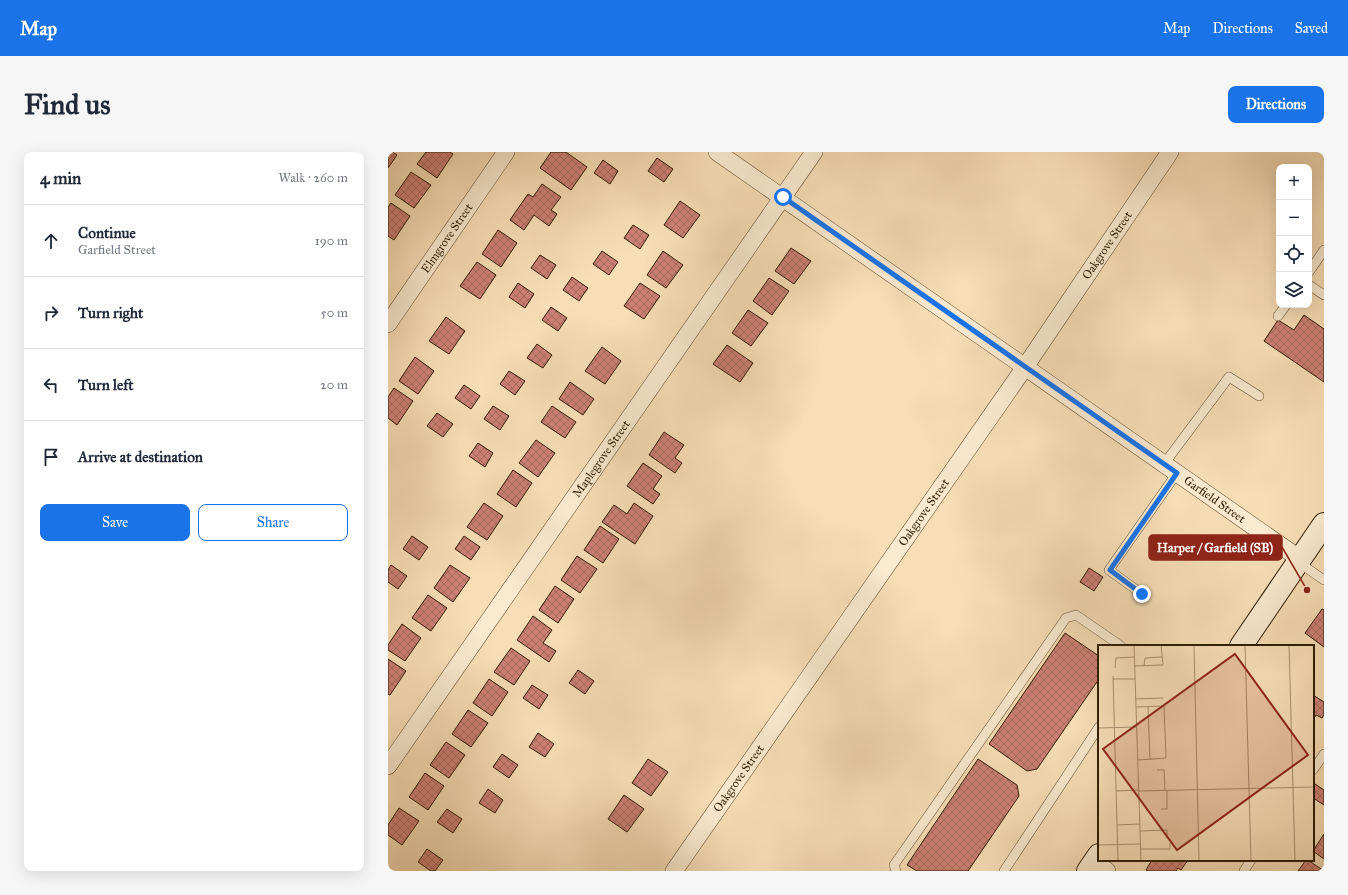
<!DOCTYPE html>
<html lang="en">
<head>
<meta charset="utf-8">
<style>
	:root { --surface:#fff; --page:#f6f6f7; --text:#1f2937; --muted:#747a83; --line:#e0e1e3; --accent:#1a73e8 }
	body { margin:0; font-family:"IM FELL Great Primer",serif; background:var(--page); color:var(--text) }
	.controls { position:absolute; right:12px; top:12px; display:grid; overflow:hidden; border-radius:8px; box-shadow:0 4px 16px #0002 }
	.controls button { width:36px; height:36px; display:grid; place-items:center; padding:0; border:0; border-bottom:1px solid var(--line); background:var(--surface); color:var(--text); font:20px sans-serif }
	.stop { position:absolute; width:12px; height:12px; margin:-9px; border:3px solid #1a73e8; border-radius:50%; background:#fff }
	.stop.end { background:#1a73e8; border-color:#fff; box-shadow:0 1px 4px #0008 }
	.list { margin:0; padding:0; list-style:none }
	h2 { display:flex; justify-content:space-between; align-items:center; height:52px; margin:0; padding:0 16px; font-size:17px }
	h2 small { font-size:13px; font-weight:400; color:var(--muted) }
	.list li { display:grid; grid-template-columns:26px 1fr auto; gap:12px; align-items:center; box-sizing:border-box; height:72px; padding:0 16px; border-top:1px solid var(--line) }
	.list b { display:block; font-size:15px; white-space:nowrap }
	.list p { margin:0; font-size:13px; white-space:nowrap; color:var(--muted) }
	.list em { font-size:13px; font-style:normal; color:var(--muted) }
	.actions { display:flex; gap:8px; padding:12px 16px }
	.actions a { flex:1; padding:9px 0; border:1px solid var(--accent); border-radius:8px; text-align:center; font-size:14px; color:var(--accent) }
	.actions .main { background:var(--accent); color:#fff }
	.icon { flex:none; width:22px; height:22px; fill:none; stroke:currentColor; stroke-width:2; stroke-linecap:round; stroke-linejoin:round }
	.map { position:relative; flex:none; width:936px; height:719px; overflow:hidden; border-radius:8px }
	header { display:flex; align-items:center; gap:24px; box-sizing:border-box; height:56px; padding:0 20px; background:var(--accent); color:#fff }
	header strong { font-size:19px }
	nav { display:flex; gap:22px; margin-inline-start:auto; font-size:14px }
	.intro { display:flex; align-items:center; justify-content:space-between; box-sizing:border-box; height:96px; padding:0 24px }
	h1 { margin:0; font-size:28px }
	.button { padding:10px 18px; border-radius:8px; background:var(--accent); color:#fff; font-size:14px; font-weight:700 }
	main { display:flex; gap:24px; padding:0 24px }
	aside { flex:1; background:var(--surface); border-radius:8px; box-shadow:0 4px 16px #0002 }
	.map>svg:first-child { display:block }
	.building { fill:url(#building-cross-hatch); stroke:#2e1c01 }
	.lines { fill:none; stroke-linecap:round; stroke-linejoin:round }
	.lane-casing { stroke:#604c2e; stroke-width:10 }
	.street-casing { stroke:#604c2e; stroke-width:18 }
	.secondary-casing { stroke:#2e1c01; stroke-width:24 }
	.lane { stroke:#faead0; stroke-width:9 }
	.street { stroke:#faead0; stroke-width:17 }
	.secondary { stroke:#faead0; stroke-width:22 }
	.route { stroke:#1a73e8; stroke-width:5 }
	.labels { text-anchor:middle; stroke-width:3; stroke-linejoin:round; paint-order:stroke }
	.street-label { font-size:12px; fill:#2e1c01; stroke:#faead0 }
	.inset-road { fill:none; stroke:#a7906e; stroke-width:1 }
	.view { fill:#8f2418; fill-opacity:0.15; stroke:#8f2418; stroke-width:2 }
	.inset-edge { fill:none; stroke:#2e1c01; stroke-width:2 }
	.leader { fill:none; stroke:#8f2418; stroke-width:1.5 }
	.callout-dot { fill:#8f2418; stroke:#faead0; stroke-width:1.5 }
	.callout { fill:#8f2418; stroke:#8f2418; stroke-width:1.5 }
	.callout-label { font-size:13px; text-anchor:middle; font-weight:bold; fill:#fff }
</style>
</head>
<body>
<header>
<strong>Map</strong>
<nav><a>Map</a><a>Directions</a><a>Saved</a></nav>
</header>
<div class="intro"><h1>Find us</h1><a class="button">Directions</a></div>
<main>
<aside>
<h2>4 min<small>Walk · 260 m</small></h2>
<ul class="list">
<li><svg class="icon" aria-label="ahead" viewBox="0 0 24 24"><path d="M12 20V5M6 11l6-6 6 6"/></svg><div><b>Continue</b><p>Garfield Street</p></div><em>190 m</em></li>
<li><svg class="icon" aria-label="right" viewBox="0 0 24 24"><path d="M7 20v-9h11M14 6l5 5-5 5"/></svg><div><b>Turn right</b></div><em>50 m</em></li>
<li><svg class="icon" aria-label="left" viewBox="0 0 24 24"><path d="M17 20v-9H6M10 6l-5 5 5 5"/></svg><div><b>Turn left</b></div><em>20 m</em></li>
<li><svg class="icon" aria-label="arrive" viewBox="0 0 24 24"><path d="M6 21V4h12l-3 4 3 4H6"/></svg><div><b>Arrive at destination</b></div></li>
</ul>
<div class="actions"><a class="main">Save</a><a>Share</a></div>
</aside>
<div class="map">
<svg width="936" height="719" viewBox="0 0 936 719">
	<defs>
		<pattern id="building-cross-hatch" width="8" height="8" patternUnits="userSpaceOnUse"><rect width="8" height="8" fill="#cd8175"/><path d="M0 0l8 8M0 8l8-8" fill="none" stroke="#a7695e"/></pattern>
	</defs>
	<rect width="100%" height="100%" fill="#f7deb7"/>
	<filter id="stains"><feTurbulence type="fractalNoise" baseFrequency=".005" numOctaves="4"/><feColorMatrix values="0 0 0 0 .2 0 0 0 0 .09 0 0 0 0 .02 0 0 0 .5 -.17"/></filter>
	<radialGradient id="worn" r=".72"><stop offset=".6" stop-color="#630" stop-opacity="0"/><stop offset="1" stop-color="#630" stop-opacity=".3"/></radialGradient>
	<g class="building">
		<polygon points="0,0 5,0 9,3 0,16"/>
		<polygon points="38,0 62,0 65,2 49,26 29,12"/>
		<polygon points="163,0 178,0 199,15 183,38 152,16"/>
		<polygon points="269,6 285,17 276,30 260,19"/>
		<polygon points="215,8 230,19 222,32 206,21"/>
		<polygon points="23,20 43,33 26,56 7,43"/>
		<polygon points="154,32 173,45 163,58 169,62 161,74 146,63 136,78 122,68 140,42 145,45"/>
		<polygon points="292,49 312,63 295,86 276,73"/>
		<polygon points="3,51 22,64 6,88 0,84 0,55"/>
		<polygon points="245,73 261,83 252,97 236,86"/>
		<polygon points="110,78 129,91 113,115 94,102"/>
		<polygon points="403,96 423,109 406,132 387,119"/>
		<polygon points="214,99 230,110 221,123 205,112"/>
		<polygon points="275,99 295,113 278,136 259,123"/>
		<polygon points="152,103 168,113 159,127 143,116"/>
		<polygon points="89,110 108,123 92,147 72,134"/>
		<polygon points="184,125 200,136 191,149 175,138"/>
		<polygon points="381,126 401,139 384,163 365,149"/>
		<polygon points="130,131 146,142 137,156 121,145"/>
		<polygon points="252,131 272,144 256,167 236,154"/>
		<polygon points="163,155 179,166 170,179 154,168"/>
		<polygon points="360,158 380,171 363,194 344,181"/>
		<polygon points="916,163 936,177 936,230 876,189 890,168 906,178"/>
		<polygon points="58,165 77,179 61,202 41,189"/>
		<polygon points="149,192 164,203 155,216 139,206"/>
		<polygon points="339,193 365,211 352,230 325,212"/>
		<polygon points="214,195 233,209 217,232 197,219"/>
		<polygon points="27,205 46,219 30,242 11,229"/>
		<polygon points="121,219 137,229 127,243 112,232"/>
		<polygon points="182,230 206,247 195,263 171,247"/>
		<polygon points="76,233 92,244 83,257 67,246"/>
		<polygon points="6,236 25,249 9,273 0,266 0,245"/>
		<polygon points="105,254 121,264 112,278 96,267"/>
		<polygon points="164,254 188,270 177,286 153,270"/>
		<polygon points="49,261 65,272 55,285 39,274"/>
		<polygon points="276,280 296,293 287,306 294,311 287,321 261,303"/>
		<polygon points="148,288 167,301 150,325 131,311"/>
		<polygon points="90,291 105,301 97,315 81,304"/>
		<polygon points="255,311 274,324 265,337 272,342 265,352 239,334"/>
		<polygon points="125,318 144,331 128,355 109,342"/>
		<polygon points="96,351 115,364 99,388 79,375"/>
		<polygon points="246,351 265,364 247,392 214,370 226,353 239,362"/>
		<polygon points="212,374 231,387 215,411 196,398"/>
		<polygon points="24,384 40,395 31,408 15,397"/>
		<polygon points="76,384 92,395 83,408 67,397"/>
		<polygon points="189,404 209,417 192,441 173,428"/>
		<polygon points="3,413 19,424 10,437 0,430 0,418"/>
		<polygon points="62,413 82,426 65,450 46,436"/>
		<polygon points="701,416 715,425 706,439 692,430"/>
		<polygon points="167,434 186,447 170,471 151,458"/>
		<polygon points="40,443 59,456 43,479 24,466"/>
		<polygon points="934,457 936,458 936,495 917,481"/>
		<polygon points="145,464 164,478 155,491 168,499 161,510 129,488"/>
		<polygon points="14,472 33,486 17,509 0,498 0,493"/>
		<polygon points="677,481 711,504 711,527 649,617 639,619 601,592"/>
		<polygon points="123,496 142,509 126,533 106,520"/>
		<polygon points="0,507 18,519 2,543 0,542"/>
		<polygon points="190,518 206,529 197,542 181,531"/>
		<polygon points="101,527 120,540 104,564 85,551"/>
		<polygon points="144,533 160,543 151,557 135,546"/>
		<polygon points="925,543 936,550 936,563 934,566 928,563 925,568"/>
		<polygon points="80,558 100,571 83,595 64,582"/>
		<polygon points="150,581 166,592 157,605 141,595"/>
		<polygon points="58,590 77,603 61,626 42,613"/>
		<polygon points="114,602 130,613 121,626 105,615"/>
		<polygon points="260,607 280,620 263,644 244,631"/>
		<polygon points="590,607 629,633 631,644 580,719 529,719 519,713"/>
		<polygon points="37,621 56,634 40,658 21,645"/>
		<polygon points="927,632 936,638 936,653 925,646 925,636"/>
		<polygon points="100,637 115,648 107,661 91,651"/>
		<polygon points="236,643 256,657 239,680 220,667"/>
		<polygon points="11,656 31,669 14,693 0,683 0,673"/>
		<polygon points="59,657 74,667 65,681 49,670"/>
		<polygon points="936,682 936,707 925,699"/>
		<polygon points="39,697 55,708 47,719 43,719 30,710"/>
		<polygon points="764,708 800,708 793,718 790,716 788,719 760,719 758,718"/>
		<polygon points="918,708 920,708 936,719 910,719"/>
	</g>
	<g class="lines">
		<g class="lane-casing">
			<g id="lane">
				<polyline points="921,120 936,98"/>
				<polyline points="921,133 936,143"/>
				<polyline points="890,164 898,153"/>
				<polyline points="776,312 841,225 871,244"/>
				<polyline points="910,410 936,428"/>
				<polyline points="754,442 721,418 789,321"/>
				<polyline points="925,618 936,602"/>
				<polyline points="508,719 506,713 678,466 688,463 733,494"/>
				<polyline points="616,719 711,575"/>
				<polyline points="856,719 863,708"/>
			</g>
		</g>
		<g class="street-casing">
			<g id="street">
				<path id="s1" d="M 329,0 L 912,407"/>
				<path id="s2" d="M 0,172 L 118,0"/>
				<path id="s3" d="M 0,614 L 426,0"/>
				<polyline points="706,710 719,719"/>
				<path id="s4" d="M 286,719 L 637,215 L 782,0"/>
			</g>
		</g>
		<g class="secondary-casing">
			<g id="secondary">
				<polyline points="853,494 936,372"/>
				<polyline points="700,719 711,703"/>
			</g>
		</g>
		<use href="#lane" class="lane"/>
		<use href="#street" class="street"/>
		<use href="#secondary" class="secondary"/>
	</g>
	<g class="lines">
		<polyline class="route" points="395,45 789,321 722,418 754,442"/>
	</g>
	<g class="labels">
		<g class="street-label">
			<text dy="4" stroke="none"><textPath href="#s2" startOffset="104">Elmgrove Street</textPath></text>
			<text dy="4" stroke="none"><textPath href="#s4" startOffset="761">Oakgrove Street</textPath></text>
			<text dy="4" stroke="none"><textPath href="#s3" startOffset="374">Maplegrove Street</textPath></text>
			<text dy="4" stroke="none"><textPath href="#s1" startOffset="607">Garfield Street</textPath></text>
			<text dy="4" stroke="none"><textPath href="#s4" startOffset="437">Oakgrove Street</textPath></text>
			<text dy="4" stroke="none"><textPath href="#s4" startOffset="113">Oakgrove Street</textPath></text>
		</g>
	</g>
	<g transform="translate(710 493)">
		<rect width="216" height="216" fill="#f7deb7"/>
		<path class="inset-road" d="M 36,0 L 43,216M 96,0 L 101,216M 147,0 L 153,216M 191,0 L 197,216M 36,21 L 65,20 L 63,0M 46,21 L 47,13 L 64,12M 17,23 L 18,13 L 36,12M 15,31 L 20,216M 15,34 L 37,34M 37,54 L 65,53M 38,62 L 66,61 L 68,113 L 40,115M 50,62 L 52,115M 0,83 L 39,82M 59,125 L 66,125 L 67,145M 18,146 L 41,145M 41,146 L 216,142M 63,164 L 69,164 L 69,145M 19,180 L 42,179M 42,186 L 69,185 L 69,193M 0,200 L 42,199M 42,204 L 72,204 L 72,198"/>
		<path class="view" d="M 137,9 L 210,110 L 79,205 L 5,104 Z"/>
		<rect width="216" height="216" class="inset-edge"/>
	</g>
	<path class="leader" d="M919 438L894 395"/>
	<circle class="callout-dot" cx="919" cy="438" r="4"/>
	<rect class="callout" x="761" y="383" width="133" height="25" rx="4"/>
	<g class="callout-label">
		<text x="827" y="400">Harper / Garfield (SB)</text>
	</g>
	<rect width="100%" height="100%" filter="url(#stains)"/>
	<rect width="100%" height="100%" fill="url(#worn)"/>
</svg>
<div class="controls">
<button>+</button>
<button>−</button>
<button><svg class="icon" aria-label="locate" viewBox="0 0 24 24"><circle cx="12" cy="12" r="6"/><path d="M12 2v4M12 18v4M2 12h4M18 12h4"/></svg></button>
<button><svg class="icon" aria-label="layers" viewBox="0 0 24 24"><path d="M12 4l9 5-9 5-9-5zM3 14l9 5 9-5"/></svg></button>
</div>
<div class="stop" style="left:395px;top:45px"></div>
<div class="stop end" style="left:754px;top:442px"></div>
</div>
</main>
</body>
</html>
